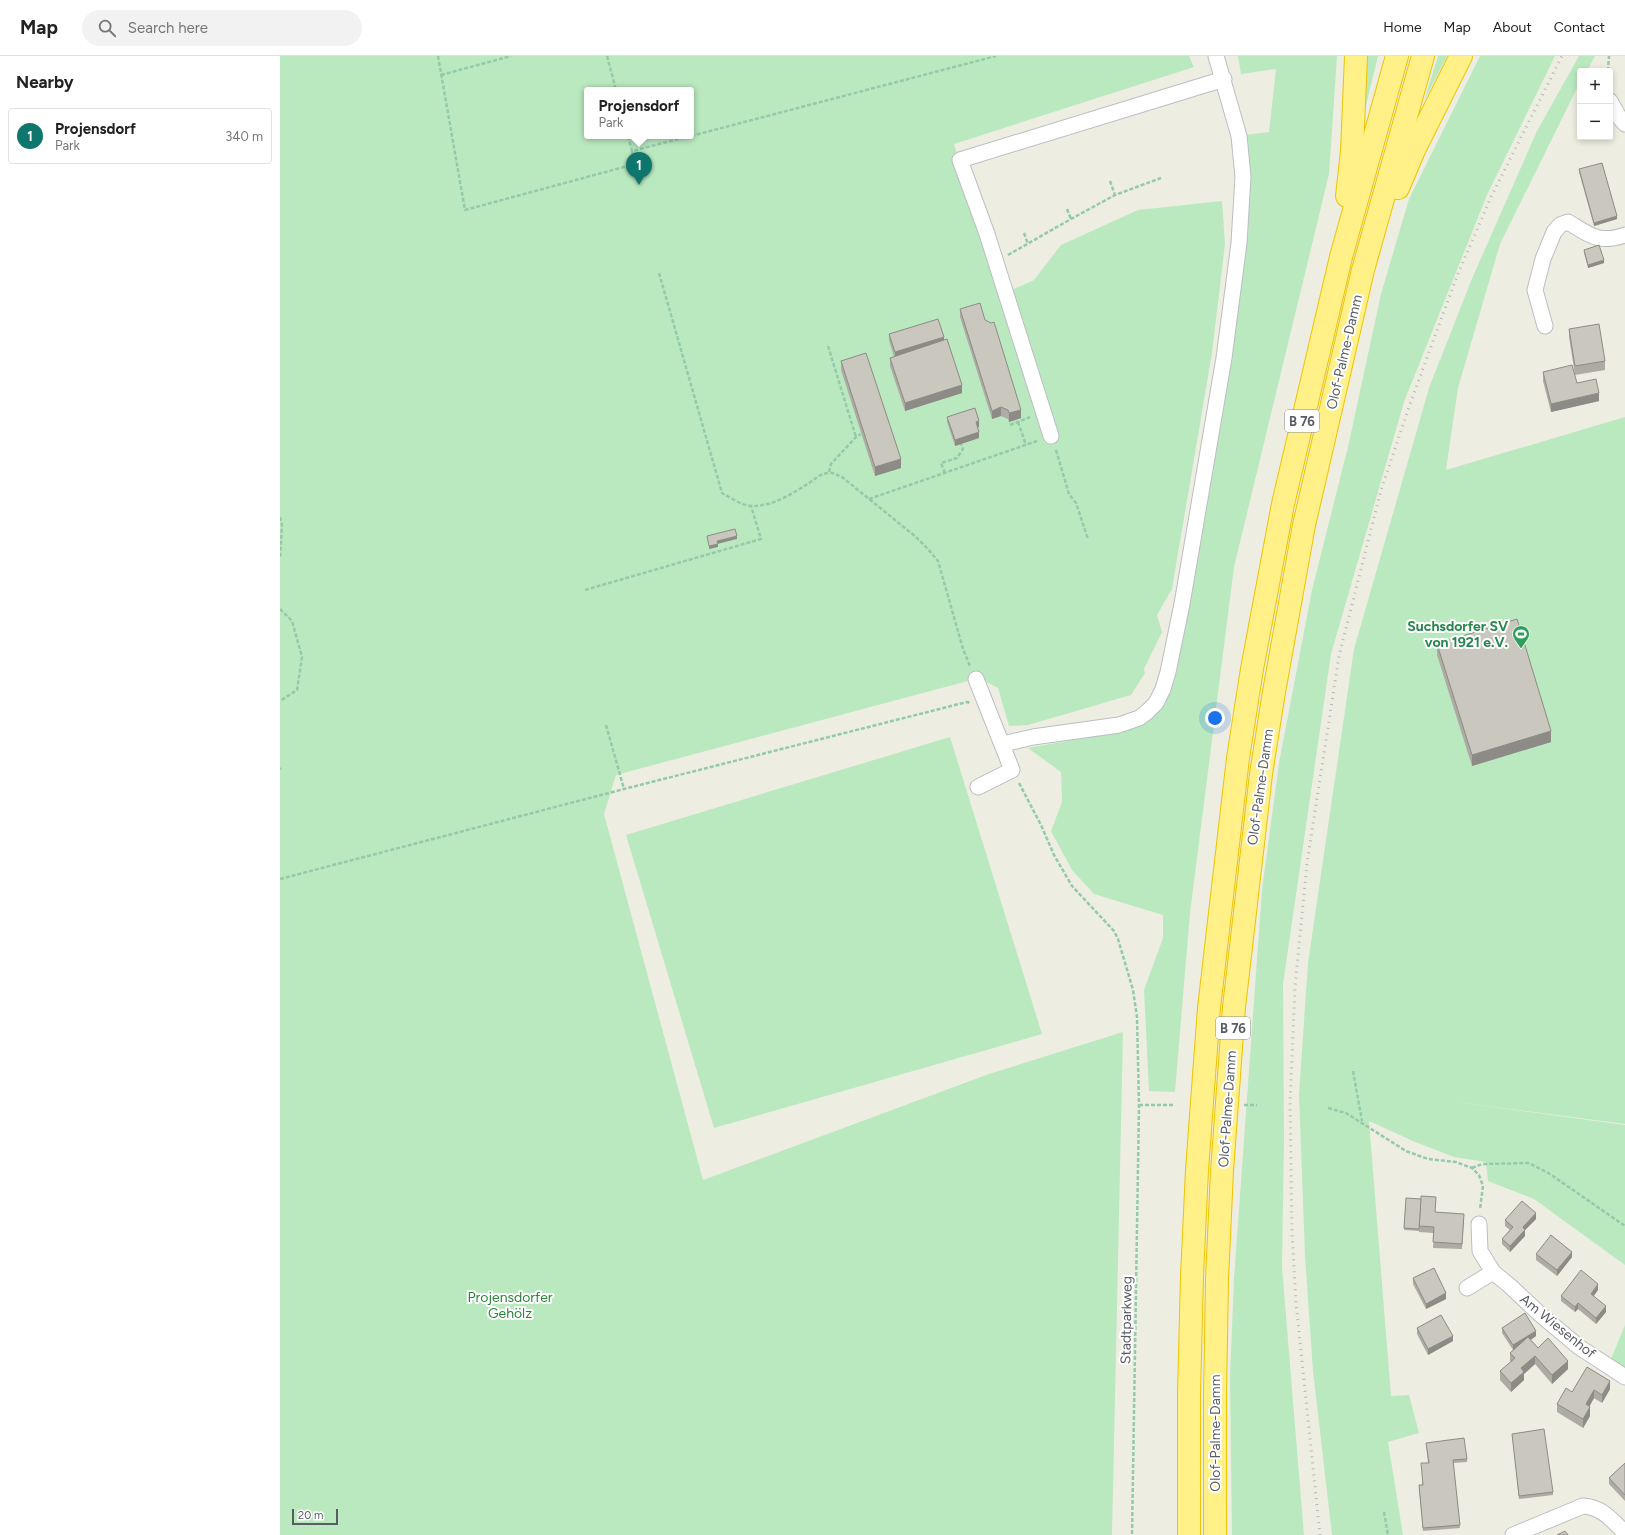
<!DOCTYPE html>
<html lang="en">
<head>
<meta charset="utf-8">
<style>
	:root { --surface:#fff; --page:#f2f2f2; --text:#222; --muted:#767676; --line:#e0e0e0; --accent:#0f766e }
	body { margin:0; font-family:Figtree,sans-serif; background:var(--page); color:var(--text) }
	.controls { position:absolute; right:12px; top:12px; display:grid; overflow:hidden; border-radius:4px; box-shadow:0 2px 6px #0003 }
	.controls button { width:36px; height:36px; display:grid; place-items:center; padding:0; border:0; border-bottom:1px solid var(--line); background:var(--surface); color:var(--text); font:20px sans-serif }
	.scale { position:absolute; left:12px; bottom:10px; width:46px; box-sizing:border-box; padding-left:4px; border:2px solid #595d64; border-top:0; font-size:11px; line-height:14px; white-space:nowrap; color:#595d64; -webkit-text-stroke:3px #fff; paint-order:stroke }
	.you { position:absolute; left:935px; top:662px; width:14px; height:14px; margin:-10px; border:3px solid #fff; border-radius:50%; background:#1a73e8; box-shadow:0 0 0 6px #1a73e833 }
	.badge { display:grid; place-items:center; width:26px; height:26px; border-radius:50%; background:var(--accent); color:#fff; font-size:13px; font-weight:700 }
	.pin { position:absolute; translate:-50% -33px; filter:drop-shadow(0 1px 2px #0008) }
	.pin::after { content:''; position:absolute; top:21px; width:14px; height:12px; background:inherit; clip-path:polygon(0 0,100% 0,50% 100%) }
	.popup { position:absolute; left:304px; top:31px; width:110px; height:52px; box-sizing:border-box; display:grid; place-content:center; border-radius:4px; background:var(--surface); filter:drop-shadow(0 1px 3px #0005); font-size:13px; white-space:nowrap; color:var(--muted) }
	.popup b { font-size:15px; color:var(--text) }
	.popup::after { content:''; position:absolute; left:50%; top:100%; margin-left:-8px; border:8px solid transparent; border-top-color:var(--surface) }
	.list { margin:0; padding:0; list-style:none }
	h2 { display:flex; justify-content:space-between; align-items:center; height:52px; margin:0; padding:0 16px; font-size:17px }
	h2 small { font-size:13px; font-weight:400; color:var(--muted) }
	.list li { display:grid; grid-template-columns:26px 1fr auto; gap:12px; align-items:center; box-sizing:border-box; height:56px; margin:0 8px 8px; padding:0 8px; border:1px solid var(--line); border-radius:4px }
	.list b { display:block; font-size:15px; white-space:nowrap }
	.list p { margin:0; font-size:13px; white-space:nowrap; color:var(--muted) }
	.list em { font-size:13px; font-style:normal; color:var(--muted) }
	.icon { flex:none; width:22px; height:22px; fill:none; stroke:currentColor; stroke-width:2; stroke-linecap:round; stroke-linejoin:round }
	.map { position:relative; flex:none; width:1345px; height:1479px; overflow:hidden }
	header { display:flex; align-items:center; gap:24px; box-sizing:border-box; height:56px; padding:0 20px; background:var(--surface); border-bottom:1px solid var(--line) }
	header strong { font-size:19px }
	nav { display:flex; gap:22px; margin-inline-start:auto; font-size:14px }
	.search { width:280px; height:36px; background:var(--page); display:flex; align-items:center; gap:10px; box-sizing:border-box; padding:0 14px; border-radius:22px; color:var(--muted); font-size:15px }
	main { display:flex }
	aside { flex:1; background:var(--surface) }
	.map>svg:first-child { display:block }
	.green { fill:#bae9c0; fill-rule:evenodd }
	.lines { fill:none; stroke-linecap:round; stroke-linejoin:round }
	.minor-casing { stroke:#bbbec4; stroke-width:17 }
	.highway-casing { stroke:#efc300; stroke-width:24 }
	.path { stroke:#93caaa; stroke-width:2.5; stroke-dasharray:4 2; stroke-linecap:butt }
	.minor { stroke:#fff; stroke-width:15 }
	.highway { stroke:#fff087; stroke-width:22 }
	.rail { stroke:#b5b6b7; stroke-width:3; stroke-dasharray:1 5; stroke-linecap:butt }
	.wall { fill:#adaba3 }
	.shaded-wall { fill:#8d8b85 }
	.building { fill:#c9c7be; stroke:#8d8b85 }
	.labels { text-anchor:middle; stroke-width:4; stroke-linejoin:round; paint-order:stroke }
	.shield { fill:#fff; stroke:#8b8e92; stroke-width:1 }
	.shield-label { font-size:13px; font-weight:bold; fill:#595d64 }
	.street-label { font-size:14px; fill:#595d64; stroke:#fff }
	.leisure-label { font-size:14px; font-weight:bold; fill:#27864d; stroke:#fff; text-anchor:end }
	.park-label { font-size:14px; fill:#2b823a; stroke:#fff }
</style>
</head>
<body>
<header>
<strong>Map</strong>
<div class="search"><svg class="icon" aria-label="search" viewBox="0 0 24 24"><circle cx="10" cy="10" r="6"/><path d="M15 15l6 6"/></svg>Search here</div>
<nav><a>Home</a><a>Map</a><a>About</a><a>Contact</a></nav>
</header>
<main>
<aside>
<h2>Nearby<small></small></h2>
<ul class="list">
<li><span class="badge">1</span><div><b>Projensdorf</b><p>Park</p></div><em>340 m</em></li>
</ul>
</aside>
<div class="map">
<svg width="1345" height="1479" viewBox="0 0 1345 1479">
	<rect width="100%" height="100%" fill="#eeede1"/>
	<g class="green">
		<path d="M 0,0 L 909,0 L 914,11 L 674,88 L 718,240 L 754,224 L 781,189 L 858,154 L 942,145 L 945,188 L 932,297 L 892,533 L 877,559 L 882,576 L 864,613 L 865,617 L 851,639 L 748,669 L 729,670 L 718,632 L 699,622 L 336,719 L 324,758 L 423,1124 L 709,1018 L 843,976 L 832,1479 L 0,1479 ZM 307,34 L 411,34 L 411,80 L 307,80 Z"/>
		<polygon points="958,0 1057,0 1049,118 954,511 910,857 895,1036 869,1035 864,934 883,882 883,859 814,838 792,814 771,775 782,746 781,716 748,692 848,674 870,661 891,631 897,615 964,187 965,79 989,76 996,13 961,18"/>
		<polygon points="1085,0 1098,0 1081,70"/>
		<polygon points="1158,0 1167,0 1144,45"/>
		<polygon points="1200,0 1275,0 1207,139 1124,346 1051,598 1003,928 1004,1081 1002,1211 1024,1479 952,1479 950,1321 954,1223 982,834 999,707 1032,534 1068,391 1101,238 1129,143"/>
		<polygon points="1299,0 1315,0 1307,15 1300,15 1300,26 1220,188 1178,332 1166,414 1345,361 1345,1068 1169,1045 1345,1069 1345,1209 1254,1143 1208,1125 1206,1106 1174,1101 1133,1085 1089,1065 1111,1340 1129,1339 1139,1377 1108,1386 1123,1479 1052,1479 1033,1315 1025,1200 1019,1038 1028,907 1074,593 1149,332 1191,225 1257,75"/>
		<polygon points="670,681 762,978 434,1072 346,779"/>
		<polygon points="1345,1269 1345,1313 1331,1303"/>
	</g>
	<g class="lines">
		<g class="minor-casing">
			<g id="minor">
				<polyline points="1330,45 1339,61 1345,68"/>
				<path d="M 1265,270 L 1255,234 L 1263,203 L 1274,176 L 1280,169 L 1288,166 C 1310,179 1318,188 1345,179"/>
				<polyline points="771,380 707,178 680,104 944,23"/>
				<polyline points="696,623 732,714 698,731"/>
				<polyline points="723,688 753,681 839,669 859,662 867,656 876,647 883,633 888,616 902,548 944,302 959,187 963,121 959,80 936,0"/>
				<polyline points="1199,1168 1200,1195 1213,1216 1230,1230 1262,1260 1299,1291 1345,1321"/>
				<polyline points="1187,1232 1213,1216"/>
				<path d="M 1233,1479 L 1303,1450 C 1322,1451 1332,1464 1345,1477"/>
			</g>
		</g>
		<g class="highway-casing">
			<g id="highway">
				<polyline points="1118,132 1134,94 1181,0"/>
				<polyline points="1067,140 1072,95 1076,0"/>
				<polyline points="909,1479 909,1337 912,1220 917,1114 929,952 958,702 972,613 1003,448 1061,201 1117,0"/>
				<polyline points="935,1479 935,1340 937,1223 942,1115 954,951 981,718 994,636 1024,469 1083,214 1143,0"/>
			</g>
		</g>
		<g class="path">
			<polyline points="158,0 185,154 355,108 352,95 410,80"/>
			<polyline points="327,0 336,34"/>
			<polyline points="1328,15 1329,0"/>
			<polyline points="161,19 231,0"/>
			<polyline points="348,80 352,95"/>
			<polyline points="411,80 716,0"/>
			<polyline points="830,125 835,139"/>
			<polyline points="787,153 791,163"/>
			<polyline points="744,177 748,188"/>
			<polyline points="728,199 791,163 835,139 881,122"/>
			<path d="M 379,217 L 442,437 C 451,442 462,450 473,450 C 493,450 512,438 529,427 C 535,423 540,418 548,417 C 553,416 557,419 562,421 L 636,481 L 648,493 L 658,505 L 683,593 L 690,610"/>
			<polyline points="548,290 576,381"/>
			<polyline points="738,366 746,389"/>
			<polyline points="730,369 750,361"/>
			<polyline points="776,394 789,438 796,447 808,483"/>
			<polyline points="549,416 551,408 576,381 581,378"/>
			<polyline points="665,417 661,407 677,402 683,393 681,388"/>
			<polyline points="589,443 757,385"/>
			<polyline points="0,461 2,469 0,502"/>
			<polyline points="305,534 481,483 471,450"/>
			<polyline points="0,553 12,565 22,601 17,634 0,645"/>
			<polyline points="326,669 344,733"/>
			<polyline points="0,713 1,712"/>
			<polyline points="739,727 761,769 774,799 792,830 834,875 838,883 853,934 857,961 859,1049 852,1479"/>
			<polyline points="0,823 344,733 687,646 690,647"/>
			<polyline points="1073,1015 1082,1065"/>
			<polyline points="859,1049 893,1049"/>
			<polyline points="964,1049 977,1049"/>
			<polyline points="1048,1052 1066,1057 1126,1095 1148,1103 1176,1106 1192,1112 1199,1119 1203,1130 1200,1153"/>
			<polyline points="1192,1112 1202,1108 1249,1107 1270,1118 1345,1170"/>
			<polyline points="1104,1456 1108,1479"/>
		</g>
		<use href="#minor" class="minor"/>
		<use href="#highway" class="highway"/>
		<polyline class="rail" points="1040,1479 1016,1247 1012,1176 1010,1047 1015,931 1027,807 1059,600 1101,434 1130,348 1177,220 1211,141 1282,0"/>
	</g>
	<g class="wall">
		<polygon points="1299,113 1337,163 1314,170 1299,116"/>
		<polygon points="1304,194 1324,207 1308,212 1304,197"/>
		<polygon points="680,253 705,264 741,362 729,366 728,363 721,360 712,363 680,261"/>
		<polygon points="1289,273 1325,305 1325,314 1295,319 1289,281"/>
		<polygon points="609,278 664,284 682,337 625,355 610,310 610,302 614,301 609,284"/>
		<polygon points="561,305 621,412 595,420 561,314"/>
		<polygon points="1263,316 1297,327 1319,345 1271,356 1263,325"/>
		<polygon points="667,361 699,371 698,371 699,382 675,390 667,366"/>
		<polygon points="1157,588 1271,686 1192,710 1157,599"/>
		<polygon points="1126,1142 1156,1146 1155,1156 1184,1163 1182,1193 1153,1192 1154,1177 1139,1176 1139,1173 1139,1175 1124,1174"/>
		<polygon points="1256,1163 1245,1174 1245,1180 1230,1196 1222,1188 1222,1183 1230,1174 1225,1170 1225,1164"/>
		<polygon points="1256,1198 1292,1201 1277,1220 1256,1204"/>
		<polygon points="1133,1222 1166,1243 1146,1253 1133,1228"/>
		<polygon points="1318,1234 1314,1240 1326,1256 1316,1268 1298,1253 1295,1256 1281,1245 1281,1240"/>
		<polygon points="1137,1272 1173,1285 1148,1299 1137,1278"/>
		<polygon points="1222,1272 1256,1280 1251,1284 1258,1292 1288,1313 1272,1328 1255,1308 1244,1318 1244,1324 1231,1336 1220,1324 1220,1315 1231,1306 1230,1305 1230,1297 1233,1294 1222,1277"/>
		<polygon points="1330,1333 1322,1347 1314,1342 1309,1350 1310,1360 1303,1372 1277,1356 1277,1348 1292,1336"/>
		<polygon points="1232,1378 1273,1436 1273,1439 1239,1443"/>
		<polygon points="1146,1387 1187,1403 1187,1406 1173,1407 1180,1472 1143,1475 1139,1432 1142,1429 1148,1407"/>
		<polygon points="1345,1407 1345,1445 1329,1428 1329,1422"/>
	</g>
	<g class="shaded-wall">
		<polygon points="1337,160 1337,163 1314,170 1314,167"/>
		<polygon points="1324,204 1324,207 1308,212 1308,209"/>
		<polygon points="664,281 664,287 615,302 615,296"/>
		<polygon points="682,329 682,337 625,355 625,347"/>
		<polygon points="1319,337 1319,345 1271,356 1271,348"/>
		<polygon points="721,351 721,360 712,363 712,355"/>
		<polygon points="741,354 741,362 729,366 729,357"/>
		<polygon points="699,365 699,371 696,372 696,366"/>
		<polygon points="699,376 699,382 675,390 675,384"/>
		<polygon points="621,403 621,412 595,420 595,411"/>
		<polygon points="457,480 457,483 437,488 437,485"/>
		<polygon points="438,488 438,491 429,493 429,490"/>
		<polygon points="1271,675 1271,686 1192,710 1192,699"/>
		<polygon points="1256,1157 1256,1163 1245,1174 1245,1180 1230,1196 1230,1190 1243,1171"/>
		<polygon points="1292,1196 1292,1201 1277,1220 1277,1214"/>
		<polygon points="1318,1228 1318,1234 1311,1243 1311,1238"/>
		<polygon points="1166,1237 1166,1243 1146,1253 1146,1248"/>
		<polygon points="1298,1247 1298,1253 1295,1256 1295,1251"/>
		<polygon points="1326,1250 1326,1256 1316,1268 1316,1262"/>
		<polygon points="1256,1275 1256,1280 1233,1295 1233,1289"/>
		<polygon points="1173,1280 1173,1285 1148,1299 1148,1293"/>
		<polygon points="1255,1300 1255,1308 1244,1318 1244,1324 1231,1336 1231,1327 1241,1312"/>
		<polygon points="1288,1305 1288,1313 1272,1328 1272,1319"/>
		<polygon points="1330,1325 1330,1333 1322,1347 1322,1339"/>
		<polygon points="1314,1334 1314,1342 1306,1357 1306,1348"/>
		<polygon points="1310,1351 1310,1360 1303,1372 1303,1363"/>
	</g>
	<g class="building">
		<polygon points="1322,107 1337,160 1314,167 1299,113"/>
		<polygon points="1319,189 1324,204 1308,209 1304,194"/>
		<polygon points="700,247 705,264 711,267 714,266 741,354 729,357 728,354 721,351 712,355 680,253"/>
		<polygon points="658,263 664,281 615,296 609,278"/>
		<polygon points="1319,268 1325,305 1295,310 1289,273"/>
		<polygon points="667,283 682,329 625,347 610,302"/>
		<polygon points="586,297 621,403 595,411 561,305"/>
		<polygon points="1292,309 1297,327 1316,323 1319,337 1271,348 1263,316"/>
		<polygon points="695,352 699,365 696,366 699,376 675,384 667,361"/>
		<polygon points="455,473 457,480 437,485 438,488 429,490 427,480"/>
		<polygon points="1237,563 1271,675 1192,699 1157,588"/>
		<polygon points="1141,1140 1156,1141 1155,1156 1184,1158 1182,1188 1153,1186 1154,1171 1139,1170"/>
		<polygon points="1126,1142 1141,1143 1139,1173 1124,1172"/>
		<polygon points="1242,1145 1256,1157 1243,1171 1245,1174 1230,1190 1222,1183 1233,1171 1225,1164"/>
		<polygon points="1271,1179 1292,1196 1277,1214 1256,1198"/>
		<polygon points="1154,1212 1166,1237 1146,1248 1133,1222"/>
		<polygon points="1301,1214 1318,1228 1311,1238 1326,1250 1316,1262 1298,1247 1295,1251 1281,1240"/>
		<polygon points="1245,1257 1256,1275 1233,1289 1222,1272"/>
		<polygon points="1161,1259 1173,1280 1148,1293 1137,1272"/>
		<polygon points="1248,1281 1258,1292 1268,1282 1288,1305 1272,1319 1255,1300 1241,1312 1244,1316 1231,1327 1220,1315 1235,1302 1230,1297"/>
		<polygon points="1307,1311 1330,1325 1322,1339 1314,1334 1306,1348 1310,1351 1303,1363 1277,1348 1286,1332 1292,1336"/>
		<polygon points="1264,1373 1273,1436 1239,1440 1232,1378"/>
		<polygon points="1184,1382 1187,1403 1173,1404 1180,1469 1143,1472 1139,1429 1143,1429 1141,1407 1149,1407 1146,1387"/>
		<polygon points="1345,1407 1345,1439 1329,1422"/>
		<polygon points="1285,1475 1288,1479 1277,1479"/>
	</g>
	<defs>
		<g id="stadium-pin" transform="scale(0.9)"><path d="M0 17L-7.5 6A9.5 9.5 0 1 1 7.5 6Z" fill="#2e9e5b" stroke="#fff"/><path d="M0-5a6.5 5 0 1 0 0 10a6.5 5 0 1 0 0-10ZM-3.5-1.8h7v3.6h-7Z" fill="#fff"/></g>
	</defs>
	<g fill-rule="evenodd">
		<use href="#stadium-pin" x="1241" y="578"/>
	</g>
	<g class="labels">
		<g class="shield">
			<rect x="1005" y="354" width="34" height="22" rx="3"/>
			<rect x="936" y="961" width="34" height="22" rx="3"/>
		</g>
		<g class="shield-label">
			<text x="1022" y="370">B 76</text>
			<text x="953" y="977">B 76</text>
		</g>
		<g class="street-label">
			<text transform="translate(1064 296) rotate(-77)" y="5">Olof-Palme-Damm</text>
			<text transform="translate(980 731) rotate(-82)" y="5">Olof-Palme-Damm</text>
			<text transform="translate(947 1053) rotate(-86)" y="5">Olof-Palme-Damm</text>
			<text transform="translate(846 1264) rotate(-89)" y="5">Stadtparkweg</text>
			<text transform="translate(1278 1270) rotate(39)" y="5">Am Wiesenhof</text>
			<text transform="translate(935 1377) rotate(-90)" y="5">Olof-Palme-Damm</text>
		</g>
		<g class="leisure-label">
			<text x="1228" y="575">Suchsdorfer SV<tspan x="1228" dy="16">von 1921 e.V.</tspan></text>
		</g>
		<g class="park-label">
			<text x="230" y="1246">Projensdorfer<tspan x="230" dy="16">Gehölz</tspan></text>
		</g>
	</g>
</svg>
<div class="controls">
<button>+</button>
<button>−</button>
</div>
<div class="scale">20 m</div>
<div class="you"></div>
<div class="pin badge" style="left:359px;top:129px">1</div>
<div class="popup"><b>Projensdorf</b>Park</div>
</div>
</main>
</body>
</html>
